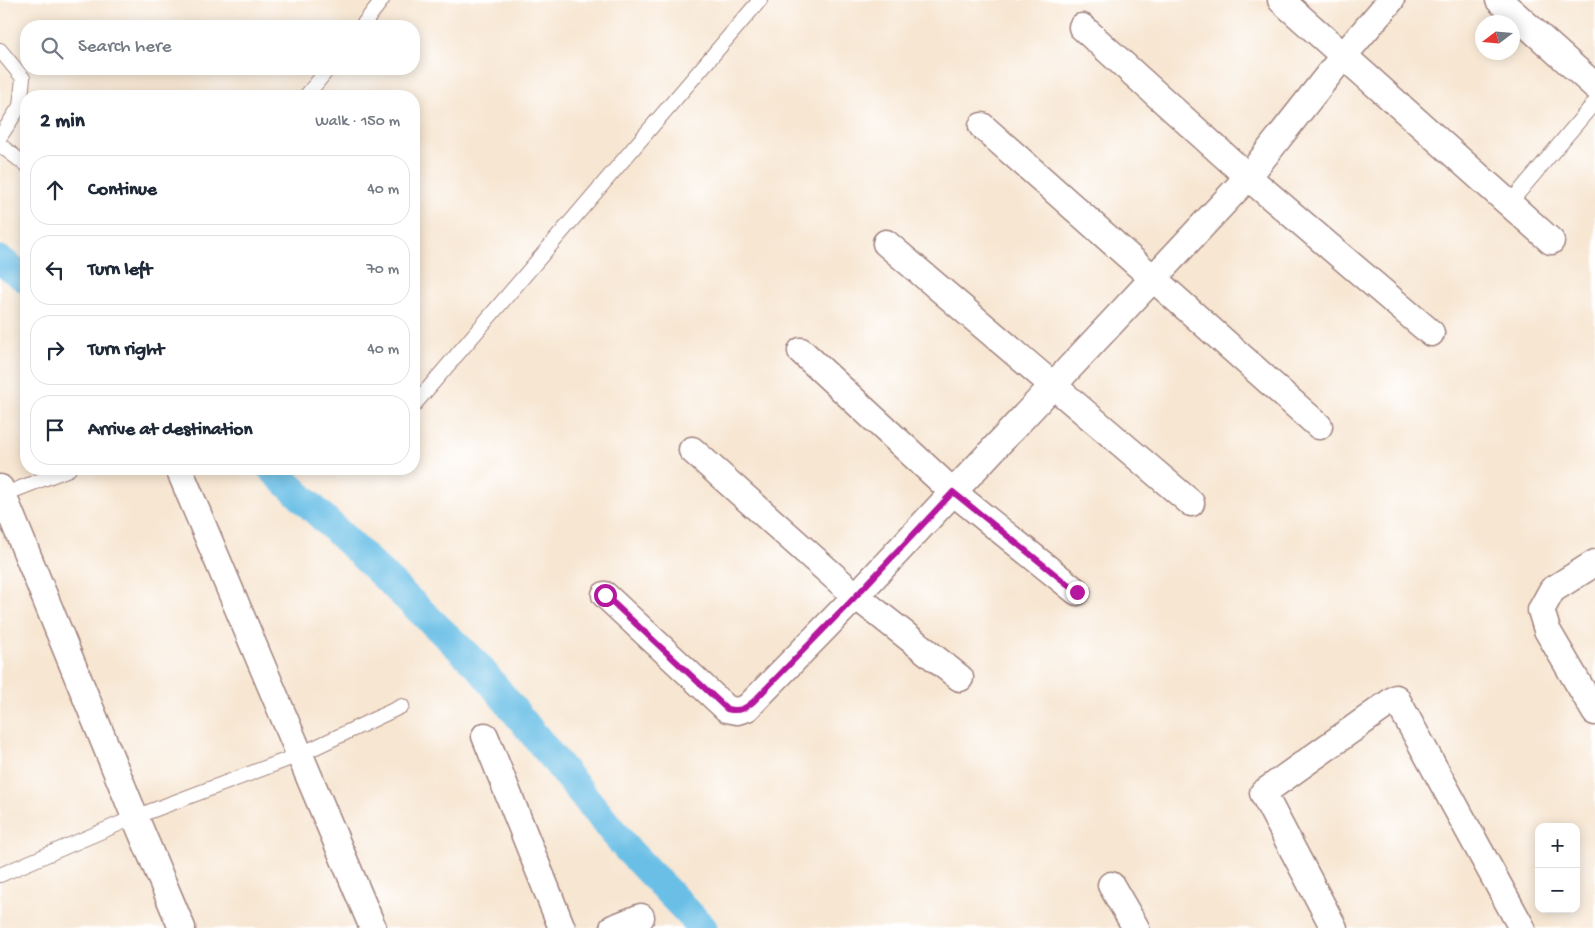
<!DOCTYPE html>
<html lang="en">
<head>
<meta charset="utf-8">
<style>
	:root { --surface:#fff; --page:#f6f6f7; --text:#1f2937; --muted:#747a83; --line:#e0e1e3 }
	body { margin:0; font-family:"Gochi Hand",sans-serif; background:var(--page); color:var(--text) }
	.controls { position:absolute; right:15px; bottom:15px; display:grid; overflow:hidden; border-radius:10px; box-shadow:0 2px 12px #0003 }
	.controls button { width:45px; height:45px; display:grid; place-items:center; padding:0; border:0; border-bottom:1px solid var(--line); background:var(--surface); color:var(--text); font:25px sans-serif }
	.compass { position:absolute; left:1475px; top:15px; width:45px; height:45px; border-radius:50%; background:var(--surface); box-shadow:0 2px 12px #0003; rotate:254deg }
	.stop { position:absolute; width:15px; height:15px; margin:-11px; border:4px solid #b5179e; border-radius:50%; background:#fff }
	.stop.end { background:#b5179e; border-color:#fff; box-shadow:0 1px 5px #0008 }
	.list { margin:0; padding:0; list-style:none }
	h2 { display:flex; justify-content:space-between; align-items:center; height:65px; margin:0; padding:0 20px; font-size:21px }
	h2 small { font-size:16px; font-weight:400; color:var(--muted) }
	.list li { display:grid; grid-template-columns:32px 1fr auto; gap:15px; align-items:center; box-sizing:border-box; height:70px; margin:0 10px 10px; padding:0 10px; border:1px solid var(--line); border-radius:20px }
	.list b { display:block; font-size:19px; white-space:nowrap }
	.list em { font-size:16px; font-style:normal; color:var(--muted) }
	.icon { flex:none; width:28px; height:28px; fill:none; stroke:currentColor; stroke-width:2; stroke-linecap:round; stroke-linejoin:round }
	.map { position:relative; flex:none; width:1595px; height:928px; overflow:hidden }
	.search { position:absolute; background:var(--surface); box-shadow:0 2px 12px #0003; left:20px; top:20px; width:400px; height:55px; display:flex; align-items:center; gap:12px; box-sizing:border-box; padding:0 18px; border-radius:20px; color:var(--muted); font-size:19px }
	.panel { position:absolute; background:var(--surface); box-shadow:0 2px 12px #0003; left:20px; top:90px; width:400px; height:385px; border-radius:20px }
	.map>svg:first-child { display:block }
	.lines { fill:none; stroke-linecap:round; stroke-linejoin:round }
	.canal { stroke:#6abfe6; stroke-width:29 }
	.service-casing { stroke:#a0827e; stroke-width:16 }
	.minor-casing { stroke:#a0827e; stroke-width:29 }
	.service { stroke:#fff; stroke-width:14 }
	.minor { stroke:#fff; stroke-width:26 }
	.route { stroke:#b5179e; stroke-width:6 }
</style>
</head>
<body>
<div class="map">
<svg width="1595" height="928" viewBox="0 0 1595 928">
	<rect width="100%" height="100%" fill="#fff"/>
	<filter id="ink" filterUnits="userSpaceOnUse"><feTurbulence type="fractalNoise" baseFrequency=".02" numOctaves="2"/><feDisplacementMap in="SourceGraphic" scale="10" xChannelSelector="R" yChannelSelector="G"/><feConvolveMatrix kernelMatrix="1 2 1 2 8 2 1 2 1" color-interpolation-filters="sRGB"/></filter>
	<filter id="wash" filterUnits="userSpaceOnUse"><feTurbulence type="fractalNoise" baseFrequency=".0096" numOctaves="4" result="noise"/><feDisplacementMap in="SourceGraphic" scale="20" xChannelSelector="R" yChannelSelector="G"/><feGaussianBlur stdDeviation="1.12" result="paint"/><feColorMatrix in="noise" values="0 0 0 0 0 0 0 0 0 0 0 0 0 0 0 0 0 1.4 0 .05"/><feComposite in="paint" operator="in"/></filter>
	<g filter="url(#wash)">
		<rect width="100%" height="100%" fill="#f7e6d2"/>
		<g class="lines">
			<g class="canal">
				<polyline points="0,260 26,279"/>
				<polyline points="272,469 478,666 628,850 703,928"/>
			</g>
		</g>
	</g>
	<g filter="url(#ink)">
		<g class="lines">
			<g class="service-casing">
				<g id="service">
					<polyline points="362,26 382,0"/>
					<polyline points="0,50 23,78 20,106 0,137"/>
					<polyline points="306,96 328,69"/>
					<polyline points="0,145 26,165"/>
					<polyline points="1509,204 1595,102"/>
					<polyline points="414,405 760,0"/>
					<polyline points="0,496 69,469"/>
					<polyline points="0,875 135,817 299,755 402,706"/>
				</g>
			</g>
			<g class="minor-casing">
				<g id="minor">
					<polyline points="1281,0 1551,241"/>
					<polyline points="1499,0 1595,86"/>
					<polyline points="1082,27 1248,177 1431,333"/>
					<polyline points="982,126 1319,426"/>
					<polyline points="886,243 1191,503"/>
					<polyline points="801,351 953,492 1077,592"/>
					<polyline points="692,450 856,596 960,678"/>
					<polyline points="179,469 373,928"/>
					<polyline points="0,488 135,817 182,928"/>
					<polyline points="1595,563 1552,590 1541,610 1547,630 1595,712"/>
					<polyline points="605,595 727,709 737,711 747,708 856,596 1248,177 1344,55 1391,0"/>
					<polyline points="485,736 562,928"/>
					<polyline points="1111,885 1136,928"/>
					<polyline points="613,928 641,917"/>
					<polyline points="1334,928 1263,793 1396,698 1522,928"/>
				</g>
			</g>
			<use href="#service" class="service"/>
			<use href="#minor" class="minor"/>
		</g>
	</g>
	<g class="lines" filter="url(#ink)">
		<path class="route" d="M 605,595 L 727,709 C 739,712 745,709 754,701 L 856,596 L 953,492 L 1077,592"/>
	</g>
</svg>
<div class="controls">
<button>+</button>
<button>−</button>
</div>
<svg class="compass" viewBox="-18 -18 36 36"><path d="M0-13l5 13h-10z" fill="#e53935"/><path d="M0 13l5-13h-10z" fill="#747a83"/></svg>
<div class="stop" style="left:605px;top:595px"></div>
<div class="stop end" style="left:1077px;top:592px"></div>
<div class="search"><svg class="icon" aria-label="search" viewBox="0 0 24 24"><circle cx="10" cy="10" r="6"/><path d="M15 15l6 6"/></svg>Search here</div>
<section class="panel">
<h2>2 min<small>Walk · 150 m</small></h2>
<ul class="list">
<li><svg class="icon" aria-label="ahead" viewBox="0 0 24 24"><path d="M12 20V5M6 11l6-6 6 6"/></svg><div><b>Continue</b></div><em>40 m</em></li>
<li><svg class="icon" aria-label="left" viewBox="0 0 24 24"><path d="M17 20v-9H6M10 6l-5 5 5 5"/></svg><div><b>Turn left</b></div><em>70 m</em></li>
<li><svg class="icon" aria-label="right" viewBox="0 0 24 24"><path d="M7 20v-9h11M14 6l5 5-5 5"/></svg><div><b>Turn right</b></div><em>40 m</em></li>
<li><svg class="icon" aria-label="arrive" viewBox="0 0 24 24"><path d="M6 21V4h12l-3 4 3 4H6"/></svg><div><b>Arrive at destination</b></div></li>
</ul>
</section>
</div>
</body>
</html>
